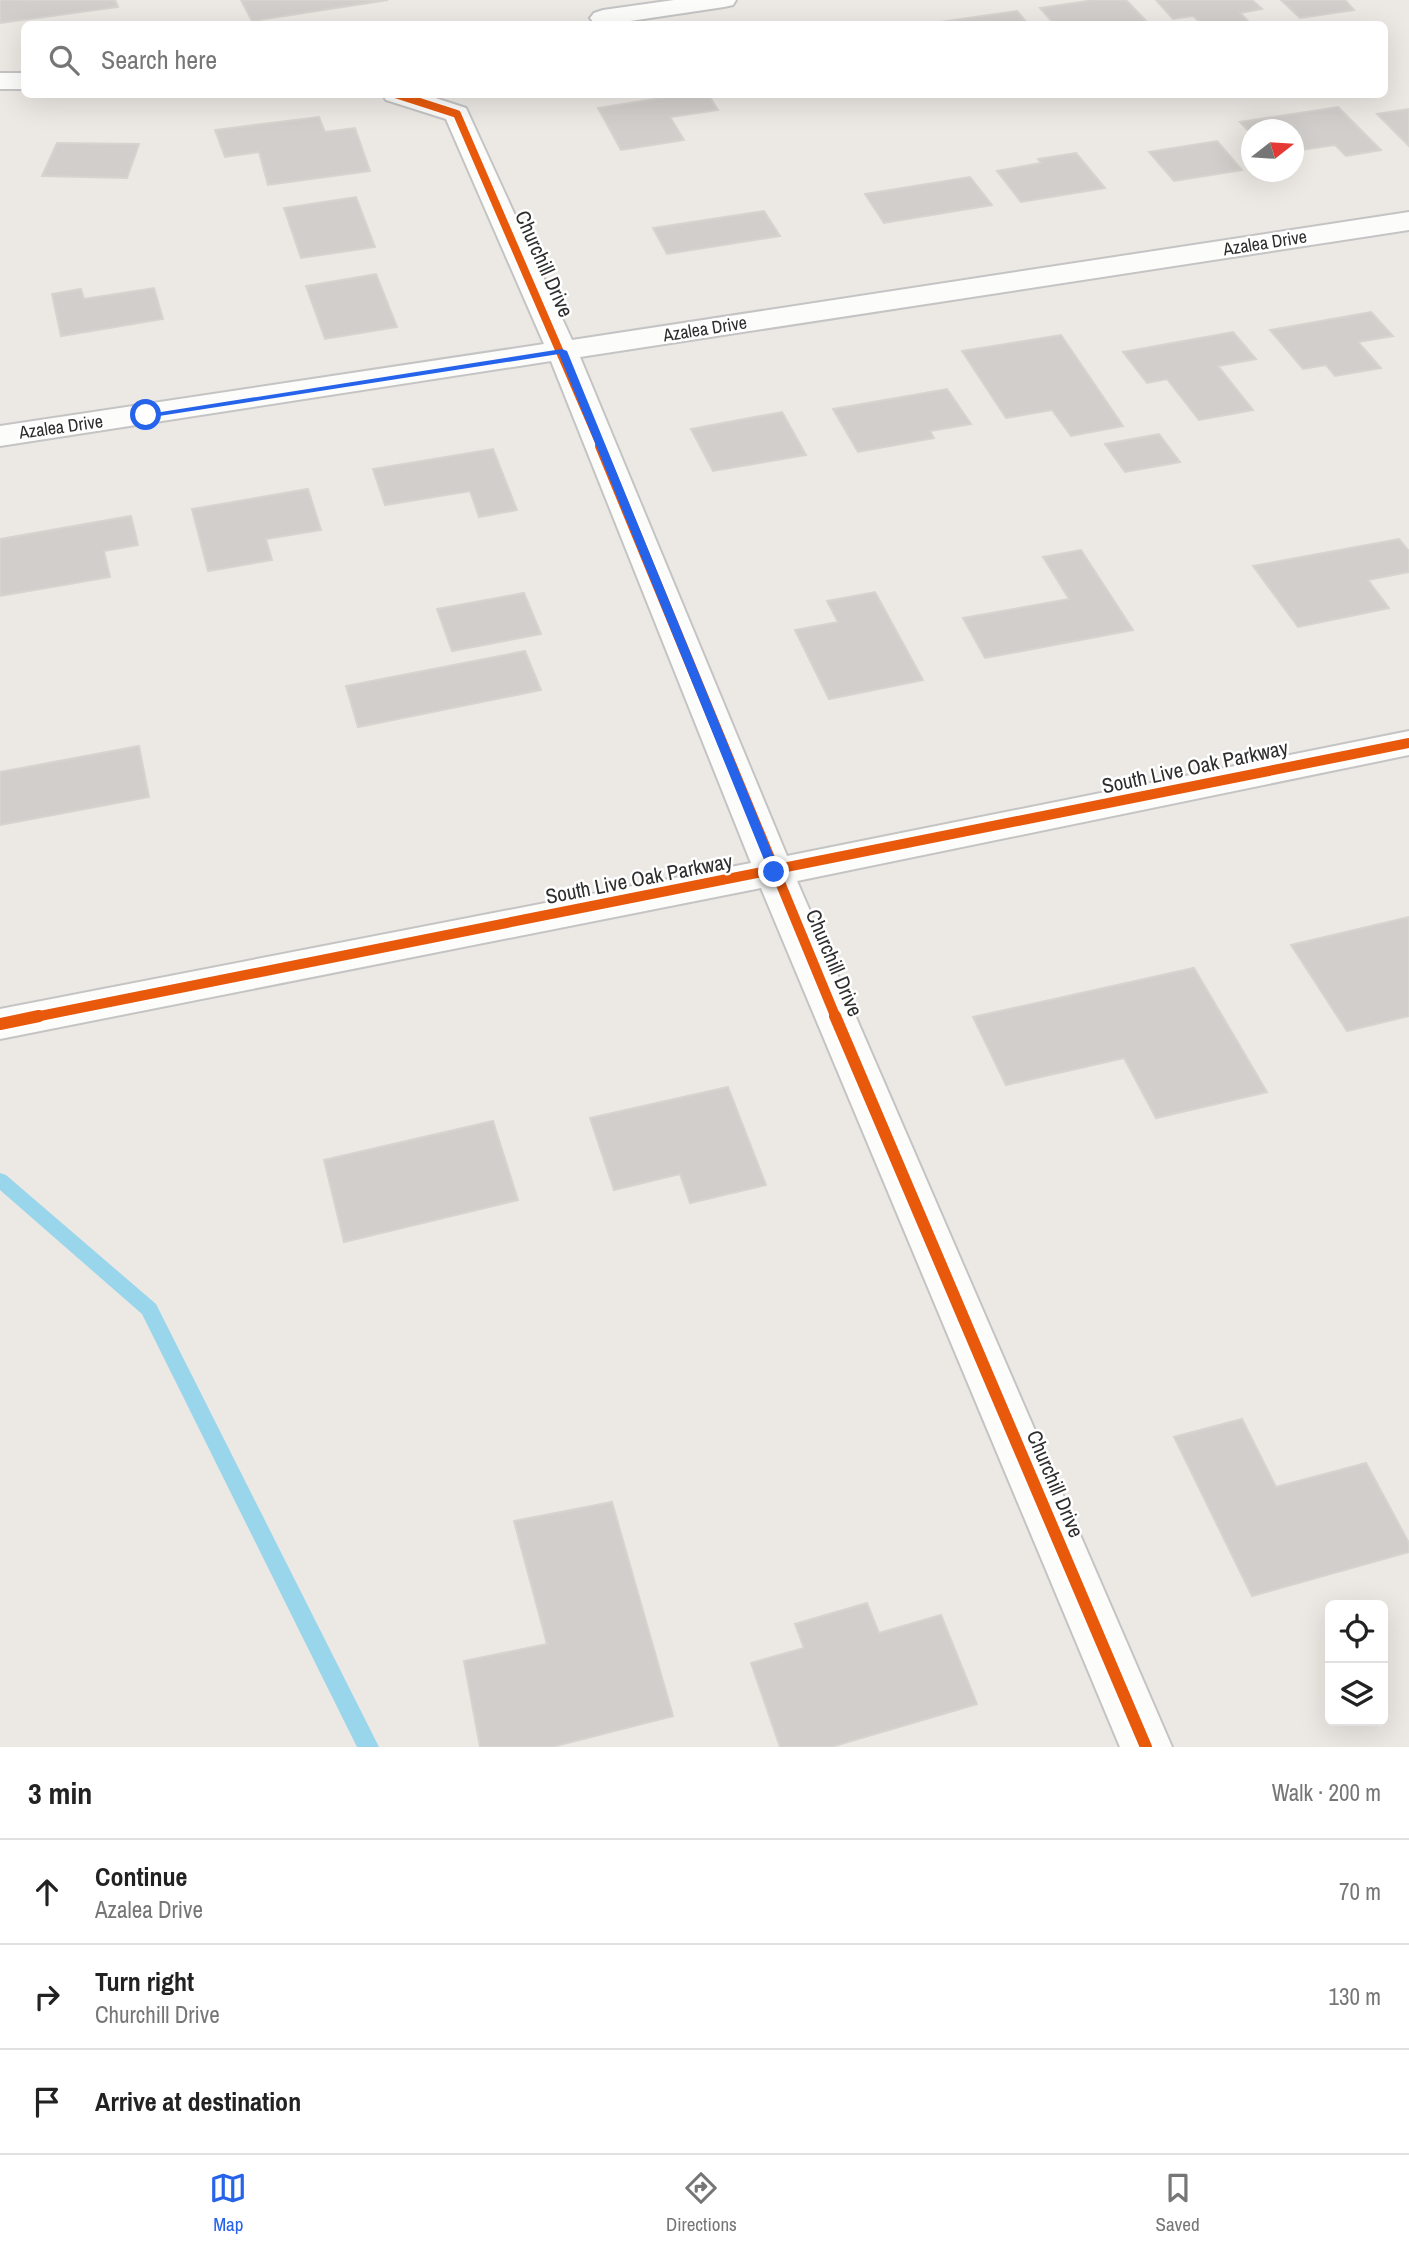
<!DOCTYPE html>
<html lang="en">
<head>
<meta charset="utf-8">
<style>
	:root { --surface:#fff; --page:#f2f2f2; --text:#222; --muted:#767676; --line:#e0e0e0; --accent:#2563eb }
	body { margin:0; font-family:"Archivo Narrow",sans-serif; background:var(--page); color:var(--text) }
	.controls { position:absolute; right:21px; bottom:21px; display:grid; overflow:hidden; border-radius:10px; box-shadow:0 7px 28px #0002 }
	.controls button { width:63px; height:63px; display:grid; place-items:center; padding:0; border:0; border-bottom:2px solid var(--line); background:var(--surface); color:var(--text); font:35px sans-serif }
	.compass { position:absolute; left:1241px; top:119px; width:63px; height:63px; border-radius:50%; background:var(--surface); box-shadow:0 7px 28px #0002; rotate:73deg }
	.stop { position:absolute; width:21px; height:21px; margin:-16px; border:5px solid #2563eb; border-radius:50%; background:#fff }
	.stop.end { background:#2563eb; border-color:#fff; box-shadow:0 2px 7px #0008 }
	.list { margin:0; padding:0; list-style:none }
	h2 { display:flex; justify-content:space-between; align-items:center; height:91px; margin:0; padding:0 28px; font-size:30px }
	h2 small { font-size:23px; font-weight:400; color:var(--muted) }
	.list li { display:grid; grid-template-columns:46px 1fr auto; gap:21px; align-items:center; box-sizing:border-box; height:105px; padding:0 28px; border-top:2px solid var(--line) }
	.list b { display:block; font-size:26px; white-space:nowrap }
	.list p { margin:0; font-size:23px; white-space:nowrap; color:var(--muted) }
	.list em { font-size:23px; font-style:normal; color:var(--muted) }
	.icon { flex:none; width:38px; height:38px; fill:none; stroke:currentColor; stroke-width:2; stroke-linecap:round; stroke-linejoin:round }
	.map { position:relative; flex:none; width:1409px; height:1747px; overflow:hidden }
	.search { position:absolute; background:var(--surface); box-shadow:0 7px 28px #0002; left:21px; right:21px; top:21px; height:77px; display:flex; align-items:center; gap:18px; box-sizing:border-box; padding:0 24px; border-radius:10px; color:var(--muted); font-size:26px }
	.sheet { height:406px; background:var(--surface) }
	nav { display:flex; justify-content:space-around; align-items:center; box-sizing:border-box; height:98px; border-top:2px solid var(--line); background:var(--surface); font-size:19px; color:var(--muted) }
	nav a { display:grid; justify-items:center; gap:4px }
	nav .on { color:var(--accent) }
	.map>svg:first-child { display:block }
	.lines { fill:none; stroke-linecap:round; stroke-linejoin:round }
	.stream { fill:#99d6ec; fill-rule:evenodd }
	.building { fill:#d1cecb; stroke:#d7d4d0; stroke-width:2 }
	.minor-casing { stroke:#c5c4c5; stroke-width:4 }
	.minor { fill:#fcfcfb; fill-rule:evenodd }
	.cycleway-far2-casing { stroke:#fff; stroke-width:11 }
	.cycleway-far1-casing { stroke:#fff; stroke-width:14 }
	.cycleway-casing { stroke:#fff; stroke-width:17 }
	.cycleway-far2 { stroke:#e8590c; stroke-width:8 }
	.cycleway-far1 { stroke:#e8590c; stroke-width:10 }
	.cycleway { stroke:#e8590c; stroke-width:12 }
	.route { fill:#2563eb }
	.labels { text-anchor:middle; stroke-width:5; stroke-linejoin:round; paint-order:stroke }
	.far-street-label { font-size:18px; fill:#2e2e2e; stroke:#fff }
	.street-label { font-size:21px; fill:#2e2e2e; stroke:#fff }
</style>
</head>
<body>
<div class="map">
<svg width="1409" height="1747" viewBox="0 0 1409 1747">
	<rect width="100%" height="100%" fill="#ece8e4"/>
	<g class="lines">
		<polygon class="stream" points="0,1173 6,1175 156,1304 379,1747 357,1747 142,1314 0,1190"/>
	</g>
	<g class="building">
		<polygon points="0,0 115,0 118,7 0,23"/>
		<polygon points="241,0 388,0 252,21"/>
		<polygon points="1094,0 1126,0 1149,24 1054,24 1040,8"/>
		<polygon points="1156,0 1252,0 1262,9 1240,13 1249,22 1202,24 1193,16 1173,19"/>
		<polygon points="1281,0 1345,0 1354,10 1300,18"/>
		<polygon points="1017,11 1028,24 933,23"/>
		<polygon points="686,94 708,94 718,110 670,117 684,140 621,150 598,108"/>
		<polygon points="1338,107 1381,150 1346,156 1335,145 1294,151 1294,130 1252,130 1252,135 1240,122"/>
		<polygon points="1409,109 1409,146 1377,114"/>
		<polygon points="319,117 325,132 355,128 370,171 268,185 259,152 225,157 215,130"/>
		<polygon points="1217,141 1242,170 1174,181 1149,152"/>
		<polygon points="57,143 139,144 127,178 42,176"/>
		<polygon points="1076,153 1105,188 1021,202 997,171 1041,163 1038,159"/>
		<polygon points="970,177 992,205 884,223 865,194"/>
		<polygon points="356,197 375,247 301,258 284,208"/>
		<polygon points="764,211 780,236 667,254 653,228"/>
		<polygon points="376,274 397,327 325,339 306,286"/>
		<polygon points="154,288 163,319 61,336 52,294 81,289 84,299"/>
		<polygon points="1371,312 1393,336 1358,342 1381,368 1335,376 1326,365 1303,369 1270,330"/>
		<polygon points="1233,332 1256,359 1218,366 1253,410 1199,420 1167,379 1147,383 1123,352"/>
		<polygon points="1061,335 1123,426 1071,436 1052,410 1006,418 962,351"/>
		<polygon points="947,389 971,424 930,431 934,438 858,452 833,409"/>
		<polygon points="782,412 806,455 713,471 691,429"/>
		<polygon points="1159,434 1180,462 1125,472 1105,444"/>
		<polygon points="493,449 517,510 479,517 470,491 385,505 373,469"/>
		<polygon points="308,489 321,530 266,539 272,560 208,571 192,509"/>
		<polygon points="131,516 138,545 104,551 110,577 0,596 0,539"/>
		<polygon points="1399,539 1409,551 1409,572 1368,580 1389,608 1298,627 1253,566"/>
		<polygon points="1081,550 1133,630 985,658 963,618 1069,599 1043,557"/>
		<polygon points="875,592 923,680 829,699 795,630 838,622 827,601"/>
		<polygon points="524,593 541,634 452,651 437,609"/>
		<polygon points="525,651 541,690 358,727 346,686"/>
		<polygon points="139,746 149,797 0,825 0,772"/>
		<polygon points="1409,917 1409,1016 1347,1031 1291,945"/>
		<polygon points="1194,968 1267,1092 1156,1118 1124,1058 1006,1085 973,1017"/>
		<polygon points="728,1087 766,1185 690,1203 680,1174 614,1190 590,1118"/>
		<polygon points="493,1121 518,1200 344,1242 324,1160"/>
		<polygon points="1242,1419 1276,1487 1366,1463 1409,1543 1409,1552 1252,1596 1174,1437"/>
		<polygon points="612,1502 673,1716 552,1747 480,1747 464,1661 547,1644 514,1521"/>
		<polygon points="867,1603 879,1633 941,1615 977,1704 831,1747 780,1747 751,1663 804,1648 795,1624"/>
	</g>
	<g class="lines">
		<g class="minor-casing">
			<g id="minor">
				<polygon points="674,0 736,0 733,5 724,7 610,24 594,23 590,18 594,13 603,10"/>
				<rect x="0" y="73" width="24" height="16"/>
				<polygon points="382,94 423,94 466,108 572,340 1409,212 1409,230 580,357 787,856 1409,731 1409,755 797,881 1172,1747 1120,1747 761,888 0,1039 0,1009 751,863 551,361 0,446 0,426 544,344 446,119 386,100"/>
			</g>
		</g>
		<use href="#minor" class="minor"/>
		<g class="cycleway-far2-casing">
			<polyline id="cycleway-far2" points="395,94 457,114 601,447"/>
		</g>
		<g class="cycleway-far1-casing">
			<g id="cycleway-far1">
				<polyline points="600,446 836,1018"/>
				<polyline points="30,1018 1409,743"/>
			</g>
		</g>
		<g class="cycleway-casing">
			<g id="cycleway">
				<polyline points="835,1016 1146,1747"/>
				<polyline points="0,1024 39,1016"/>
			</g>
		</g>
		<use href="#cycleway-far2" class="cycleway-far2"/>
		<use href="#cycleway-far1" class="cycleway-far1"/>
		<use href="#cycleway" class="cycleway"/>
	</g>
	<polygon class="route" points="562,349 567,351 780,872 778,875 769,872 559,354 146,418 142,415"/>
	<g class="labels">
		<g class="far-street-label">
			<text transform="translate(1265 243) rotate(-9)" y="6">Azalea Drive</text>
			<text transform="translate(705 329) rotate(-9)" y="6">Azalea Drive</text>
			<text transform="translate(61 427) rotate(-8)" y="6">Azalea Drive</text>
		</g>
		<g class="street-label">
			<text transform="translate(544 264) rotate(66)" y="7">Churchill Drive</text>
			<text transform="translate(1195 767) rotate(-12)" y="7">South Live Oak Parkway</text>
			<text transform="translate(639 879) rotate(-11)" y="7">South Live Oak Parkway</text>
			<text transform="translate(834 963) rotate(67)" y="7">Churchill Drive</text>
			<text transform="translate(1055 1484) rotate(67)" y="7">Churchill Drive</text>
		</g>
	</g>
</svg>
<div class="controls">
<button><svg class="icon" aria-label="locate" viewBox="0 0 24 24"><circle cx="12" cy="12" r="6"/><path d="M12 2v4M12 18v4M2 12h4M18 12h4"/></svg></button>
<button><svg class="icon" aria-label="layers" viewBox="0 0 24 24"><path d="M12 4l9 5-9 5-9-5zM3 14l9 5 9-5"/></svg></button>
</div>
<svg class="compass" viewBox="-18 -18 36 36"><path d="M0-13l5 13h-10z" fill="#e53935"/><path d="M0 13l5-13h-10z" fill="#767676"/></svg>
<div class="stop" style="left:146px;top:415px"></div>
<div class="stop end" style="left:774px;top:872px"></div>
<div class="search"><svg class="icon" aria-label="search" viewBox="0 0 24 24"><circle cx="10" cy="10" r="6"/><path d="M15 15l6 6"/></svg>Search here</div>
</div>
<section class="sheet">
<h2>3 min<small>Walk · 200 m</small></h2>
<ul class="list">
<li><svg class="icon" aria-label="ahead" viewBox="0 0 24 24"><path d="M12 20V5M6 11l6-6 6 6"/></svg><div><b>Continue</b><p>Azalea Drive</p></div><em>70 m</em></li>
<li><svg class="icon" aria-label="right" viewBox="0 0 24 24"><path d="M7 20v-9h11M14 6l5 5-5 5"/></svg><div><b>Turn right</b><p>Churchill Drive</p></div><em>130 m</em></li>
<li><svg class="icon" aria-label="arrive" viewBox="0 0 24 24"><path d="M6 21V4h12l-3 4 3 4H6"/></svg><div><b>Arrive at destination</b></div></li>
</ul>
</section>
<nav>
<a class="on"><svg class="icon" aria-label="map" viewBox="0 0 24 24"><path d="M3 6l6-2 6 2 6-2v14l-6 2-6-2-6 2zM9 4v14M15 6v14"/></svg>Map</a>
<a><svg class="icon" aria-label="directions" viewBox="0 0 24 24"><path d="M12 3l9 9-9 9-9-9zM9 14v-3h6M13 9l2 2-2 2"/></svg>Directions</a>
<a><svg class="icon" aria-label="saved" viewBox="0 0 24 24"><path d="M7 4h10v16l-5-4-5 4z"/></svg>Saved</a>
</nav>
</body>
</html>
